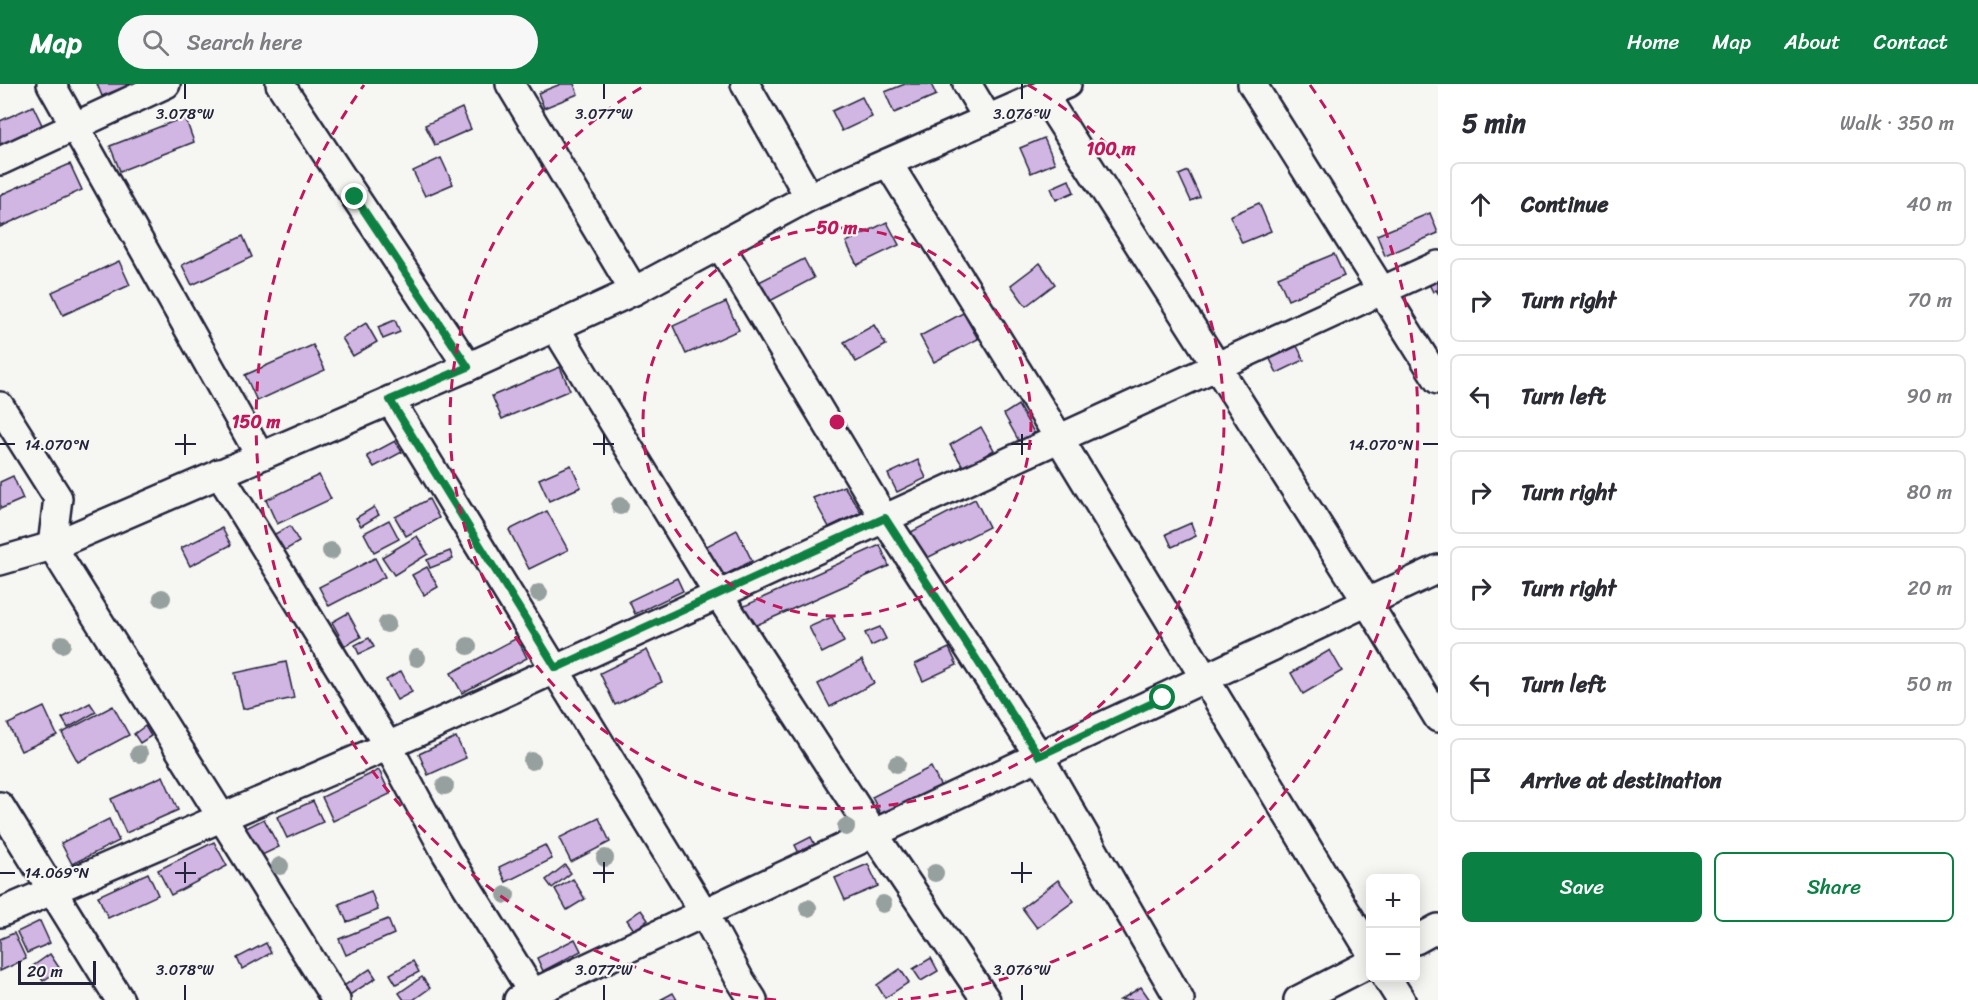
<!DOCTYPE html>
<html lang="en">
<head>
<meta charset="utf-8">
<style>
	:root { --surface:#fff; --page:#f7f7f7; --text:#2b2b33; --muted:#7c7c81; --line:#e1e1e2; --accent:#0b8043 }
	body { margin:0; font-family:Sriracha,sans-serif; background:var(--page); color:var(--text) }
	.controls { position:absolute; right:18px; bottom:18px; display:grid; overflow:hidden; border-radius:9px; box-shadow:0 3px 15px #0003 }
	.controls button { width:54px; height:54px; display:grid; place-items:center; padding:0; border:0; border-bottom:2px solid var(--line); background:var(--surface); color:var(--text); font:30px sans-serif }
	.scale { position:absolute; left:18px; bottom:15px; width:78px; box-sizing:border-box; padding-left:6px; border:3px solid #22223b; border-top:0; font-size:16px; line-height:21px; white-space:nowrap; color:#22223b; -webkit-text-stroke:4px #f6f6f2; paint-order:stroke }
	.stop { position:absolute; width:18px; height:18px; margin:-14px; border:4px solid #0b8043; border-radius:50%; background:#fff }
	.stop.end { background:#0b8043; border-color:#fff; box-shadow:0 2px 6px #0008 }
	.list { margin:0; padding:0; list-style:none }
	h2 { display:flex; justify-content:space-between; align-items:center; height:78px; margin:0; padding:0 24px; font-size:26px }
	h2 small { font-size:20px; font-weight:400; color:var(--muted) }
	.list li { display:grid; grid-template-columns:39px 1fr auto; gap:18px; align-items:center; box-sizing:border-box; height:84px; margin:0 12px 12px; padding:0 12px; border:2px solid var(--line); border-radius:9px }
	.list b { display:block; font-size:22px; white-space:nowrap }
	.list em { font-size:20px; font-style:normal; color:var(--muted) }
	.actions { display:flex; gap:12px; padding:18px 24px }
	.actions a { flex:1; padding:14px 0; border:2px solid var(--accent); border-radius:9px; text-align:center; font-size:21px; color:var(--accent) }
	.actions .main { background:var(--accent); color:#fff }
	.icon { flex:none; width:33px; height:33px; fill:none; stroke:currentColor; stroke-width:2; stroke-linecap:round; stroke-linejoin:round }
	.map { position:relative; flex:none; width:1438px; height:916px; overflow:hidden }
	header { display:flex; align-items:center; gap:36px; box-sizing:border-box; height:84px; padding:0 30px; background:var(--accent); color:#fff }
	header strong { font-size:28px }
	nav { display:flex; gap:33px; margin-inline-start:auto; font-size:21px }
	.search { width:420px; height:54px; background:var(--page); display:flex; align-items:center; gap:15px; box-sizing:border-box; padding:0 21px; border-radius:33px; color:var(--muted); font-size:22px }
	main { display:flex }
	aside { flex:1; background:var(--surface) }
	.map>svg:first-child { display:block }
	.building { fill:#d1b5e3; stroke:#22223b; stroke-width:1.5 }
	.lines { fill:none; stroke-linecap:round; stroke-linejoin:round }
	.minor-casing { stroke:#22223b; stroke-width:32 }
	.minor { stroke:#f6f6f2; stroke-width:27 }
	.tree { fill:#96a09f }
	.route { stroke:#0b8043; stroke-width:8 }
	.ticks { fill:none; stroke:#22223b; stroke-width:2 }
	.ring { fill:none; stroke:#c2185b; stroke-width:3; stroke-dasharray:10 8 }
	.ticks-label { font-size:15px; text-anchor:middle; fill:#22223b; stroke:#f6f6f2; stroke-width:4.5; stroke-linejoin:round; paint-order:stroke }
	.centre { fill:#c2185b; stroke:#f6f6f2; stroke-width:3 }
	.ring-label { font-size:18px; text-anchor:middle; font-weight:bold; fill:#c2185b; stroke:#f6f6f2; stroke-width:4.5; stroke-linejoin:round; paint-order:stroke }
</style>
</head>
<body>
<header>
<strong>Map</strong>
<div class="search"><svg class="icon" aria-label="search" viewBox="0 0 24 24"><circle cx="10" cy="10" r="6"/><path d="M15 15l6 6"/></svg>Search here</div>
<nav><a>Home</a><a>Map</a><a>About</a><a>Contact</a></nav>
</header>
<main>
<div class="map">
<svg width="1438" height="916" viewBox="0 0 1438 916">
	<rect width="100%" height="100%" fill="#f6f6f2"/>
	<filter id="ink" filterUnits="userSpaceOnUse"><feTurbulence type="fractalNoise" baseFrequency=".0167" numOctaves="2"/><feDisplacementMap in="SourceGraphic" scale="12" xChannelSelector="R" yChannelSelector="G"/><feConvolveMatrix kernelMatrix="1 2 1 2 8 2 1 2 1" color-interpolation-filters="sRGB"/></filter>
	<g filter="url(#ink)">
		<g class="building">
			<polygon points="97,0 133,0 102,12"/>
			<polygon points="561,0 574,0 578,10 544,24 538,9"/>
			<polygon points="905,0 931,0 936,11 894,29 885,8"/>
			<polygon points="862,13 872,33 842,47 832,27"/>
			<polygon points="33,22 43,43 0,63 0,37"/>
			<polygon points="462,24 471,45 435,61 425,41"/>
			<polygon points="185,33 194,58 120,87 110,62"/>
			<polygon points="1044,54 1055,79 1031,89 1020,64"/>
			<polygon points="441,74 453,100 425,112 413,87"/>
			<polygon points="70,80 82,106 0,143 0,111"/>
			<polygon points="1188,87 1200,113 1191,117 1179,91"/>
			<polygon points="1069,96 1074,108 1056,116 1051,104"/>
			<polygon points="1259,119 1271,147 1242,159 1230,132"/>
			<polygon points="1430,129 1438,149 1385,172 1377,151"/>
			<polygon points="887,138 899,161 857,181 846,158"/>
			<polygon points="243,152 252,173 192,201 182,181"/>
			<polygon points="1334,170 1344,192 1288,216 1278,193"/>
			<polygon points="804,175 814,194 770,217 759,198"/>
			<polygon points="119,177 130,201 63,231 52,208"/>
			<polygon points="1040,179 1055,200 1026,222 1011,201"/>
			<polygon points="1438,192 1438,209 1436,206 1433,208 1428,198"/>
			<polygon points="726,218 739,246 686,270 673,242"/>
			<polygon points="963,229 978,255 934,278 920,252"/>
			<polygon points="395,236 400,248 383,255 378,243"/>
			<polygon points="366,239 377,258 353,272 342,254"/>
			<polygon points="874,241 886,261 856,278 844,258"/>
			<polygon points="313,261 325,286 257,317 245,291"/>
			<polygon points="1297,262 1304,276 1277,289 1270,275"/>
			<polygon points="560,283 570,306 502,335 492,312"/>
			<polygon points="1018,321 1035,350 1020,359 1004,330"/>
			<polygon points="981,343 994,366 964,384 950,361"/>
			<polygon points="395,357 402,368 374,383 367,372"/>
			<polygon points="918,376 926,394 897,408 888,390"/>
			<polygon points="571,381 581,403 549,417 539,395"/>
			<polygon points="319,391 331,415 277,440 266,416"/>
			<polygon points="13,392 23,415 0,425 0,398"/>
			<polygon points="844,402 861,428 829,443 813,414"/>
			<polygon points="429,415 439,434 406,452 395,433"/>
			<polygon points="975,415 989,443 925,475 911,448"/>
			<polygon points="374,423 379,431 361,442 356,434"/>
			<polygon points="547,427 568,466 529,485 509,446"/>
			<polygon points="389,436 399,455 374,468 364,449"/>
			<polygon points="1191,439 1196,452 1172,463 1166,450"/>
			<polygon points="290,442 299,458 282,468 273,451"/>
			<polygon points="222,444 231,461 190,482 181,464"/>
			<polygon points="737,446 752,477 719,494 703,464"/>
			<polygon points="417,452 428,470 394,491 382,473"/>
			<polygon points="880,461 889,482 752,543 742,523"/>
			<polygon points="450,467 453,475 430,484 427,476"/>
			<polygon points="375,474 385,493 329,522 319,503"/>
			<polygon points="427,483 438,503 424,511 412,491"/>
			<polygon points="677,494 683,507 635,530 629,517"/>
			<polygon points="348,529 361,553 345,562 332,538"/>
			<polygon points="832,533 844,558 822,569 809,543"/>
			<polygon points="880,543 886,555 871,562 865,549"/>
			<polygon points="369,554 374,563 359,570 355,561"/>
			<polygon points="517,554 527,574 462,609 451,589"/>
			<polygon points="949,564 957,581 923,597 915,580"/>
			<polygon points="647,566 662,598 615,621 600,589"/>
			<polygon points="1330,566 1342,587 1303,610 1291,589"/>
			<polygon points="862,576 874,599 830,623 818,600"/>
			<polygon points="286,578 294,614 243,625 235,589"/>
			<polygon points="401,587 412,608 397,616 386,596"/>
			<polygon points="90,619 96,628 68,644 62,634"/>
			<polygon points="113,622 129,651 78,678 62,649"/>
			<polygon points="44,623 57,651 21,667 8,640"/>
			<polygon points="145,642 151,652 140,659 134,650"/>
			<polygon points="456,653 466,674 428,691 419,670"/>
			<polygon points="931,683 941,703 882,733 872,713"/>
			<polygon points="379,686 390,710 333,737 322,713"/>
			<polygon points="163,692 178,726 126,749 111,715"/>
			<polygon points="313,717 323,738 287,754 277,733"/>
			<polygon points="599,734 610,758 571,778 559,754"/>
			<polygon points="109,735 119,757 72,780 61,759"/>
			<polygon points="264,735 279,763 260,772 246,744"/>
			<polygon points="811,753 815,761 799,769 795,761"/>
			<polygon points="214,758 227,782 171,811 158,786"/>
			<polygon points="545,761 552,775 506,798 499,783"/>
			<polygon points="868,780 878,802 845,816 835,794"/>
			<polygon points="565,781 571,789 552,804 546,796"/>
			<polygon points="148,789 158,811 108,834 98,812"/>
			<polygon points="573,795 585,815 567,826 555,805"/>
			<polygon points="1058,796 1074,817 1037,844 1022,824"/>
			<polygon points="371,807 378,826 347,838 339,820"/>
			<polygon points="641,826 648,836 634,846 627,836"/>
			<polygon points="388,835 394,850 346,871 339,855"/>
			<polygon points="40,837 50,859 27,869 17,848"/>
			<polygon points="14,849 26,875 0,887 0,855"/>
			<polygon points="575,855 581,867 543,887 537,874"/>
			<polygon points="266,859 271,869 242,885 237,874"/>
			<polygon points="50,870 60,885 43,897 33,882"/>
			<polygon points="931,874 938,887 921,897 913,885"/>
			<polygon points="413,877 419,888 396,900 390,890"/>
			<polygon points="370,885 376,894 348,912 342,903"/>
			<polygon points="900,885 909,898 885,914 877,901"/>
			<polygon points="422,893 430,904 413,916 404,916 399,909"/>
			<polygon points="1141,903 1150,916 1120,916"/>
			<polygon points="673,909 677,916 660,916"/>
		</g>
		<g class="lines">
			<g class="minor-casing">
				<g id="minor">
					<polyline points="51,0 260,372"/>
					<polyline points="280,0 468,283"/>
					<polyline points="510,0 634,207"/>
					<polyline points="745,0 809,113"/>
					<polyline points="967,0 988,35"/>
					<polyline points="1252,0 1438,296"/>
					<polyline points="1043,10 1367,518 1438,634"/>
					<polyline points="0,77 166,0"/>
					<polyline points="888,79 1059,354 1370,867"/>
					<polyline points="720,161 884,434 1039,672 1180,916"/>
					<polyline points="555,243 718,510 874,750 986,916"/>
					<polyline points="390,316 704,829 739,894 753,916"/>
					<polyline points="0,322 58,414 52,462 336,916"/>
					<polyline points="219,389 388,662 446,769 537,916"/>
					<polyline points="0,477 52,462 468,283 634,207 809,113 1067,0"/>
					<polyline points="0,722 120,916"/>
					<polyline points="0,829 388,662 1438,181"/>
					<polyline points="1416,856 1438,844"/>
					<polyline points="1387,894 1401,916"/>
					<polyline points="518,916 1438,485"/>
					<polyline points="1298,916 1370,879"/>
				</g>
			</g>
			<use href="#minor" class="minor"/>
		</g>
		<g class="tree">
			<circle cx="620" cy="422" r="9"/>
			<circle cx="331" cy="467" r="9"/>
			<circle cx="539" cy="509" r="9"/>
			<circle cx="162" cy="514" r="9"/>
			<circle cx="387" cy="540" r="9"/>
			<circle cx="62" cy="560" r="9"/>
			<circle cx="468" cy="562" r="9"/>
			<circle cx="417" cy="574" r="9"/>
			<circle cx="139" cy="670" r="9"/>
			<circle cx="532" cy="677" r="9"/>
			<circle cx="897" cy="680" r="9"/>
			<circle cx="445" cy="702" r="9"/>
			<circle cx="846" cy="743" r="9"/>
			<circle cx="605" cy="774" r="9"/>
			<circle cx="280" cy="782" r="9"/>
			<circle cx="935" cy="789" r="9"/>
			<circle cx="506" cy="811" r="9"/>
			<circle cx="883" cy="820" r="9"/>
			<circle cx="808" cy="824" r="9"/>
		</g>
	</g>
	<g class="lines" filter="url(#ink)">
		<polyline class="route" points="355,113 468,283 390,316 556,584 885,434 1039,672 1163,614"/>
	</g>
	<path class="ticks" d="M 185,0 L 185,15M 604,0 L 604,15M 1022,0 L 1022,15M 185,350 L 185,371M 604,350 L 604,371M 1022,350 L 1022,371M 0,360 L 15,360M 175,360 L 196,360M 593,360 L 614,360M 1011,360 L 1032,360M 1423,360 L 1438,360M 185,778 L 185,799M 604,778 L 604,799M 1022,778 L 1022,799M 0,789 L 15,789M 175,789 L 196,789M 593,789 L 614,789M 1011,789 L 1032,789M 185,901 L 185,916M 604,901 L 604,916M 1022,901 L 1022,916"/>
	<g class="ring">
		<circle cx="837" cy="338" r="194"/>
		<path d="M1028 1A387 387 0 1 1 646 1"/>
		<path d="M776 916A581 581 0 0 1 364 1M1310 1A581 581 0 0 1 898 916"/>
	</g>
	<g class="ticks-label">
		<text x="185" y="35">3.078°W</text>
		<text x="604" y="35">3.077°W</text>
		<text x="1022" y="35">3.076°W</text>
		<text x="57" y="366">14.070°N</text>
		<text x="1381" y="366">14.070°N</text>
		<text x="57" y="794">14.069°N</text>
		<text x="185" y="891">3.078°W</text>
		<text x="604" y="891">3.077°W</text>
		<text x="1022" y="891">3.076°W</text>
	</g>
	<circle cx="837" cy="338" r="9" class="centre"/>
	<g class="ring-label">
		<text x="1111" y="71">100 m</text>
		<text x="837" y="150">50 m</text>
		<text x="256" y="344">150 m</text>
	</g>
</svg>
<div class="controls">
<button>+</button>
<button>−</button>
</div>
<div class="scale">20 m</div>
<div class="stop" style="left:1163px;top:614px"></div>
<div class="stop end" style="left:355px;top:113px"></div>
</div>
<aside>
<h2>5 min<small>Walk · 350 m</small></h2>
<ul class="list">
<li><svg class="icon" aria-label="ahead" viewBox="0 0 24 24"><path d="M12 20V5M6 11l6-6 6 6"/></svg><div><b>Continue</b></div><em>40 m</em></li>
<li><svg class="icon" aria-label="right" viewBox="0 0 24 24"><path d="M7 20v-9h11M14 6l5 5-5 5"/></svg><div><b>Turn right</b></div><em>70 m</em></li>
<li><svg class="icon" aria-label="left" viewBox="0 0 24 24"><path d="M17 20v-9H6M10 6l-5 5 5 5"/></svg><div><b>Turn left</b></div><em>90 m</em></li>
<li><svg class="icon" aria-label="right" viewBox="0 0 24 24"><path d="M7 20v-9h11M14 6l5 5-5 5"/></svg><div><b>Turn right</b></div><em>80 m</em></li>
<li><svg class="icon" aria-label="right" viewBox="0 0 24 24"><path d="M7 20v-9h11M14 6l5 5-5 5"/></svg><div><b>Turn right</b></div><em>20 m</em></li>
<li><svg class="icon" aria-label="left" viewBox="0 0 24 24"><path d="M17 20v-9H6M10 6l-5 5 5 5"/></svg><div><b>Turn left</b></div><em>50 m</em></li>
<li><svg class="icon" aria-label="arrive" viewBox="0 0 24 24"><path d="M6 21V4h12l-3 4 3 4H6"/></svg><div><b>Arrive at destination</b></div></li>
</ul>
<div class="actions"><a class="main">Save</a><a>Share</a></div>
</aside>
</main>
</body>
</html>
